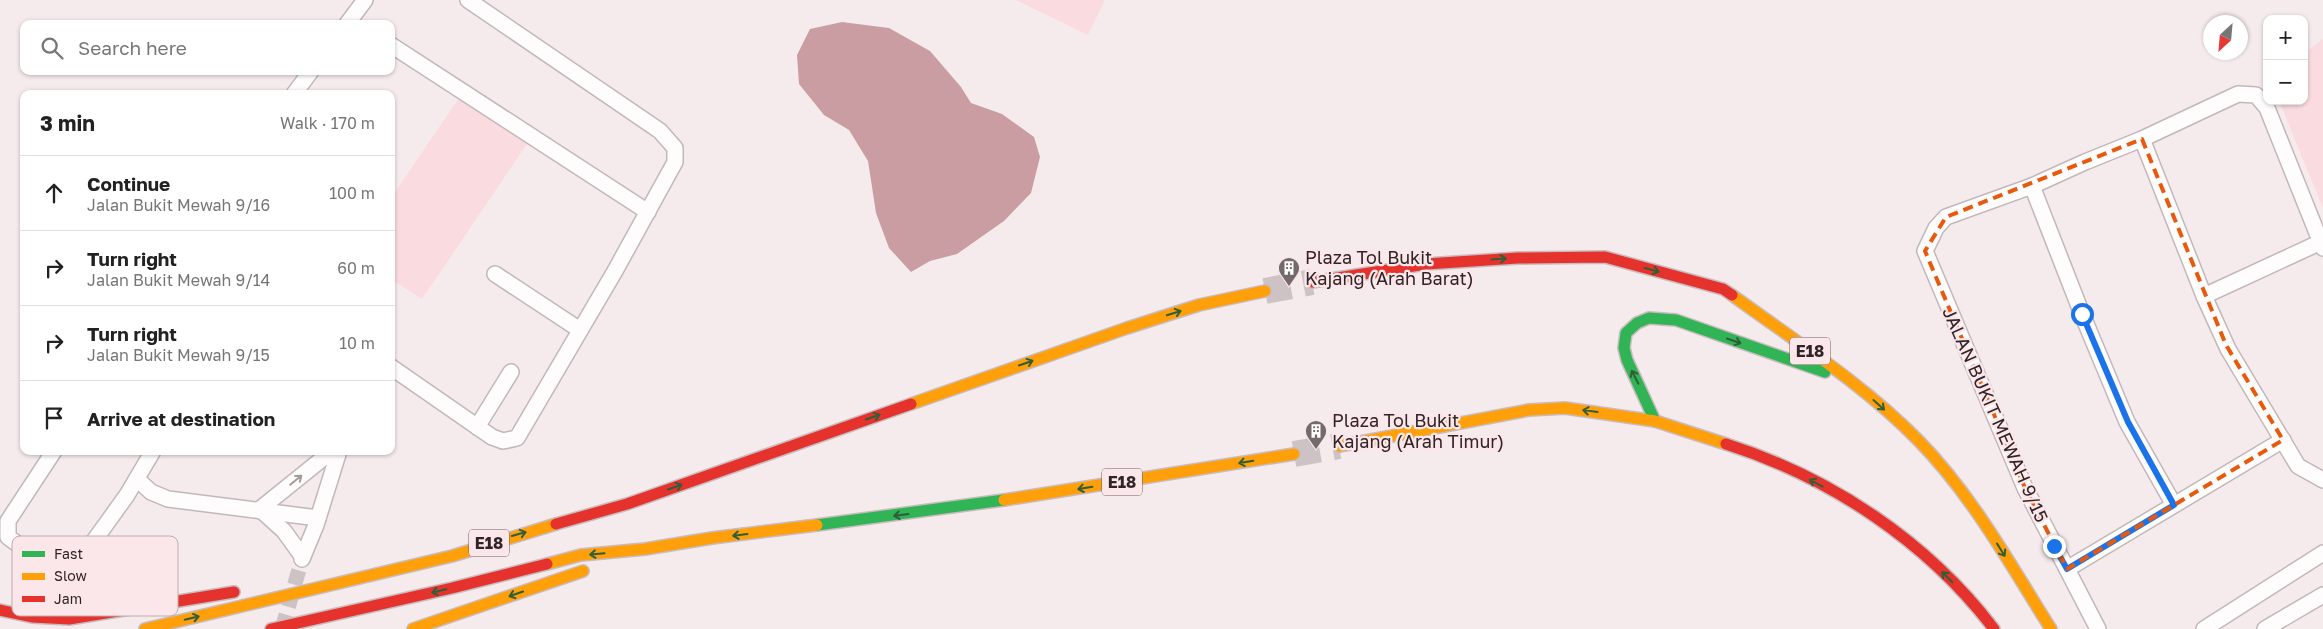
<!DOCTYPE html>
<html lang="en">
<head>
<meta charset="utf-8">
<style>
	:root { --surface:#fff; --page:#f2f2f2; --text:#222; --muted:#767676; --line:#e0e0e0 }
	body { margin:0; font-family:"Golos Text",sans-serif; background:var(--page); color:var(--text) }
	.controls { position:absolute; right:15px; top:15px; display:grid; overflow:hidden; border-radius:10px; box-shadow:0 1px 4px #0004 }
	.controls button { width:45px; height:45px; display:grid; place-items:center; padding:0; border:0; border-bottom:1px solid var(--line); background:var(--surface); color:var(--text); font:25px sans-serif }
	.compass { position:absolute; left:2203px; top:15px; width:45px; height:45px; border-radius:50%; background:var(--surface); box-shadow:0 1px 4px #0004; rotate:206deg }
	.stop { position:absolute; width:15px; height:15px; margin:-11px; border:4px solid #1a73e8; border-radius:50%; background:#fff }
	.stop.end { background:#1a73e8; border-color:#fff; box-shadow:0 1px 5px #0008 }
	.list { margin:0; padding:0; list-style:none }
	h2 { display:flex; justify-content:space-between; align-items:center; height:65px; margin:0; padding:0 20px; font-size:21px }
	h2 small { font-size:16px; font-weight:400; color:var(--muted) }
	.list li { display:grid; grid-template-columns:32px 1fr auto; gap:15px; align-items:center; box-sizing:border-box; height:75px; padding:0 20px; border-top:1px solid var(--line) }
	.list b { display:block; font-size:19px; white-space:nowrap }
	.list p { margin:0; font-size:16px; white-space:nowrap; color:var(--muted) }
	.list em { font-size:16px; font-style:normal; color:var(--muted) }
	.icon { flex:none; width:28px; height:28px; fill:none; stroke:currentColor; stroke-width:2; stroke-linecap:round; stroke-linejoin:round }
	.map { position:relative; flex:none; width:2323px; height:629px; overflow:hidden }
	.search { position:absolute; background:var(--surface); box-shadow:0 1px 4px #0004; left:20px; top:20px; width:375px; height:55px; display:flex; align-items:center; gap:12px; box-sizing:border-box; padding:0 18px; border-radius:10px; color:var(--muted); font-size:19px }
	.panel { position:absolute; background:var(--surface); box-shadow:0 1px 4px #0004; left:20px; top:90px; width:375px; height:365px; border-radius:10px }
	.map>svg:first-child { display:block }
	.green { fill:#fadbdf }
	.water { fill:#ca9da3 }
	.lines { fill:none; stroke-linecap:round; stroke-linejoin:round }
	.street-tunnel { stroke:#cec3c4; stroke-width:15; stroke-dasharray:15 8; stroke-linecap:butt }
	.highway-tunnel { stroke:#cec3c4; stroke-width:26; stroke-dasharray:26 13; stroke-linecap:butt }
	.street-casing { stroke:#c2b8b9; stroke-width:18 }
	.fast-casing { stroke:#c9bcbe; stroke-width:14 }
	.slow-casing { stroke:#c9bcbe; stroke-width:14 }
	.jam-casing { stroke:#c9bcbe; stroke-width:14 }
	.street { stroke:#fefcfc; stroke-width:15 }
	.fast { stroke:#30b455; stroke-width:11 }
	.slow { stroke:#ff9f0a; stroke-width:11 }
	.jam { stroke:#e5322d; stroke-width:11 }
	.oneway { stroke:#305e39 }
	.oneway2 { stroke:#a19b9c }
	.route { stroke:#1a73e8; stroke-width:6 }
	.marked { fill:none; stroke:#e8590c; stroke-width:4; stroke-dasharray:10 6; stroke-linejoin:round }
	.labels { text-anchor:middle; stroke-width:4.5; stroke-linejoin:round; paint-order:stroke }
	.shield { fill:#fbe7e9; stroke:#6d5e60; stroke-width:1 }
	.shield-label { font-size:16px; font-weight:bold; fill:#302426 }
	.poi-label { font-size:18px; fill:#302426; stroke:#fbe7e9; text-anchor:start }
	.street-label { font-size:18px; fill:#302426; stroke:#fbe7e9 }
	.key { fill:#fbe7e9; stroke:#beacae; stroke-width:1 }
	.key-label { font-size:14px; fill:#302426 }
</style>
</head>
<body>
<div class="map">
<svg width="2323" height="629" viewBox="0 0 2323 629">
	<rect width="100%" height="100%" fill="#f6ebec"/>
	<g class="green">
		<polygon points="1016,0 1105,0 1088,35"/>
		<polygon points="2323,39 2323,208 2279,101 2304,101 2304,54"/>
		<polygon points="459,98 527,144 422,299 391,279 391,198"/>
	</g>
	<polygon class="water" points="842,22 889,28 930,51 961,87 971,103 1002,114 1034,137 1040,157 1031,193 1004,221 957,254 930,261 911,272 889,248 876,213 868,161 849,130 824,115 799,84 797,55 810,29"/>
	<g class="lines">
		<polyline class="street-tunnel" points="282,629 302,559"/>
		<g class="highway-tunnel">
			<polyline points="1265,291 1312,282"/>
			<polyline points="1294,454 1339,446"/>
		</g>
		<g class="street-casing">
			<g id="street">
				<polyline points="347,24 365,0"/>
				<polyline points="391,45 648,212"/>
				<polyline points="294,94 311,71"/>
				<polyline points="2142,139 2204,296 2228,349 2298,466 2323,480"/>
				<polyline points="2032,186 2082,314 2127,422 2174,505"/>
				<polyline points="495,274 580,330"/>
				<polyline points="2204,296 2323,241"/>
				<polyline points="391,367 492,437 503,441 517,438 615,271 675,162 675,148 660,131 468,0"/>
				<polyline points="477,427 511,372"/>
				<polyline points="54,451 8,521 8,537 58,574 69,573 73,570 127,495 153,451"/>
				<polyline points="137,479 151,492 168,499 318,518"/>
				<polyline points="260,509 332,451"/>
				<polyline points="262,511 284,531 302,556"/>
				<polyline points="302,559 316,525 339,451"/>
				<polyline points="2067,569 2283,440"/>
				<polyline points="2098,629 2025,488 1925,251 1936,228 1946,217 2032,186 2085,162 2142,139 2238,94 2256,95 2267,108 2323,248"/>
				<polyline points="2204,629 2323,553"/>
				<polyline points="2265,629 2323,595"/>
			</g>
		</g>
		<g class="fast-casing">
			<g id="fast">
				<polyline points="1655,421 1627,360 1624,348 1626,333 1637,323 1649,318 1676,320 1825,372"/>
				<polyline points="817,525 1004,500"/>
			</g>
		</g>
		<g class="slow-casing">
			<g id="slow">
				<path d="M 1732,295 C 1795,341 1863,384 1918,440 C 1972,495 2010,564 2051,629"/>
				<polyline points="911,404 1127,328 1199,305 1265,291"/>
				<polyline points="1339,446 1529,410 1565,408 1655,421 1726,444"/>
				<polyline points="1004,500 1294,454"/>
				<polyline points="547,564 581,555 645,549 712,538 817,525"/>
				<polyline points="145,629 452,556 556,524"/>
				<polyline points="413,629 583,571"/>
			</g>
		</g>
		<g class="jam-casing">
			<g id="jam">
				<polyline points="1312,282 1426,264 1518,258 1605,257 1723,289 1732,295"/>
				<path d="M 1726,444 C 1830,477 1927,541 1994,629"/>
				<polyline points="556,524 627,504 911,404"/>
				<polyline points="0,610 32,617 69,619 234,592"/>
				<polyline points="271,629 452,588 547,564"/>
			</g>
		</g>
		<use href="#street" class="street"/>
		<use href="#fast" class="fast"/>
		<use href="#slow" class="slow"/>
		<use href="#jam" class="jam"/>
	</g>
	<defs><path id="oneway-shaft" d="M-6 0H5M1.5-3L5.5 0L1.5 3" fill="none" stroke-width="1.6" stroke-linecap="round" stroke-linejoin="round" transform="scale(1.25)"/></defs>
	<g class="oneway">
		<use href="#oneway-shaft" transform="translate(1499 259) rotate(-4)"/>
		<use href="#oneway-shaft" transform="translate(1652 270) rotate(15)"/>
		<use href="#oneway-shaft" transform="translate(1174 313) rotate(-17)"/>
		<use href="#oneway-shaft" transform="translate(1734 341) rotate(19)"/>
		<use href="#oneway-shaft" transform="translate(1026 363) rotate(-19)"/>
		<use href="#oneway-shaft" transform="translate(1635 377) rotate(-117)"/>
		<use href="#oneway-shaft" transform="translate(1879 405) rotate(42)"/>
		<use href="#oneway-shaft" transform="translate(1590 411) rotate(-172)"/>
		<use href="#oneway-shaft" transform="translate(873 417) rotate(-19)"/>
		<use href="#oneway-shaft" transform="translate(1246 462) rotate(170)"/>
		<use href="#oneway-shaft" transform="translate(1816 483) rotate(-152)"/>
		<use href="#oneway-shaft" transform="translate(675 487) rotate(-19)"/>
		<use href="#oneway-shaft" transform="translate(1085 488) rotate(171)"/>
		<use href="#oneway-shaft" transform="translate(901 515) rotate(173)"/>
		<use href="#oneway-shaft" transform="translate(519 534) rotate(-16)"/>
		<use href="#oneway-shaft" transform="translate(740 535) rotate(173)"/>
		<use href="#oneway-shaft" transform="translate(2001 550) rotate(58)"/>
		<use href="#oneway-shaft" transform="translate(597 554) rotate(175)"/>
		<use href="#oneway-shaft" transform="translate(1947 577) rotate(-135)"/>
		<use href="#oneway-shaft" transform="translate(439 591) rotate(167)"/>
		<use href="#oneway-shaft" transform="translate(516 594) rotate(161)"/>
		<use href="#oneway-shaft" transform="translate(192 618) rotate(-13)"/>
	</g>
	<use class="oneway2" href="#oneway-shaft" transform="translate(296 480) rotate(-39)"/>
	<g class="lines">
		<polyline class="route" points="2054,546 2067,569 2174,505 2128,422 2082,314"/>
	</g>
	<path class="marked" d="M 2142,139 L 2226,345 L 2283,440 L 2067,569 L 2025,488 L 1925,251 L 1946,217 Z"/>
	<defs>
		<g id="building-pin" transform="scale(1.125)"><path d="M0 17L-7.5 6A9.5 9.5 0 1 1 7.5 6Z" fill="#756a6b" stroke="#fbe7e9"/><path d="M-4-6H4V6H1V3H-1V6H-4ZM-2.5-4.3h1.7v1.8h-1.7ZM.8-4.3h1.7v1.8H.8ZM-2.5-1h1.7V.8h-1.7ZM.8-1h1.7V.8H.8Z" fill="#fff"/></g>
	</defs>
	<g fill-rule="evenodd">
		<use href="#building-pin" x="1289" y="268"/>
		<use href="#building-pin" x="1316" y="431"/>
	</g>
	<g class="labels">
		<g class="shield">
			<rect x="1790" y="337.5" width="40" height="27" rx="4"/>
			<rect x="1102" y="468.5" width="40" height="27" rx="4"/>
			<rect x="469" y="529.5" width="40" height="27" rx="4"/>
		</g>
		<g class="shield-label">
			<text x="1810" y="357">E18</text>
			<text x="1122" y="488">E18</text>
			<text x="489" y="549">E18</text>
		</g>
		<g class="poi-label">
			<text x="1305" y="264">Plaza Tol Bukit<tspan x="1305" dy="21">Kajang (Arah Barat)</tspan></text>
			<text x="1332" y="427">Plaza Tol Bukit<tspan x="1332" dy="21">Kajang (Arah Timur)</tspan></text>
		</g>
		<g class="street-label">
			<text transform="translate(1995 415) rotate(66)" y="6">JALAN BUKIT MEWAH 9/15</text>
		</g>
	</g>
	<rect x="12" y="536" width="166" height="80" rx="8" class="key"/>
	<rect x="22" y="551" width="23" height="6" fill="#30b455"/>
	<rect x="22" y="573" width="23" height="7" fill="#ff9f0a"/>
	<rect x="22" y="596" width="23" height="6" fill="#e5322d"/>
	<g class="key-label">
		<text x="54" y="559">Fast</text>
		<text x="54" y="581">Slow</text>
		<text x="54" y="604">Jam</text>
	</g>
</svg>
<div class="controls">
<button>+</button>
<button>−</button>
</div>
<svg class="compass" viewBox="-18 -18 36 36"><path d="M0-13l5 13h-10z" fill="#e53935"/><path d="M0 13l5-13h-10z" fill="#767676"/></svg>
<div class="stop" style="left:2082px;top:314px"></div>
<div class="stop end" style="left:2054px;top:546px"></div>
<div class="search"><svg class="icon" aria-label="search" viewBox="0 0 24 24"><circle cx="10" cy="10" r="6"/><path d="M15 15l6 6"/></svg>Search here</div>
<section class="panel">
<h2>3 min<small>Walk · 170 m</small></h2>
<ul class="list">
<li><svg class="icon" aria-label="ahead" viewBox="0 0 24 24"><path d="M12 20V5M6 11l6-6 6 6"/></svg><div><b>Continue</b><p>Jalan Bukit Mewah 9/16</p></div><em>100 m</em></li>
<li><svg class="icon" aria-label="right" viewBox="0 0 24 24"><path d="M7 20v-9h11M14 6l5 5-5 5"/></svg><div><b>Turn right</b><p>Jalan Bukit Mewah 9/14</p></div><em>60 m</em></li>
<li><svg class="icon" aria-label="right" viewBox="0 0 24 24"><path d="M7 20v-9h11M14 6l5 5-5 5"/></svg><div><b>Turn right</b><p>Jalan Bukit Mewah 9/15</p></div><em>10 m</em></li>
<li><svg class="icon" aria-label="arrive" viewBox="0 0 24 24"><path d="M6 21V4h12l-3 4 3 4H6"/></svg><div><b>Arrive at destination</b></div></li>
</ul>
</section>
</div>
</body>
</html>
